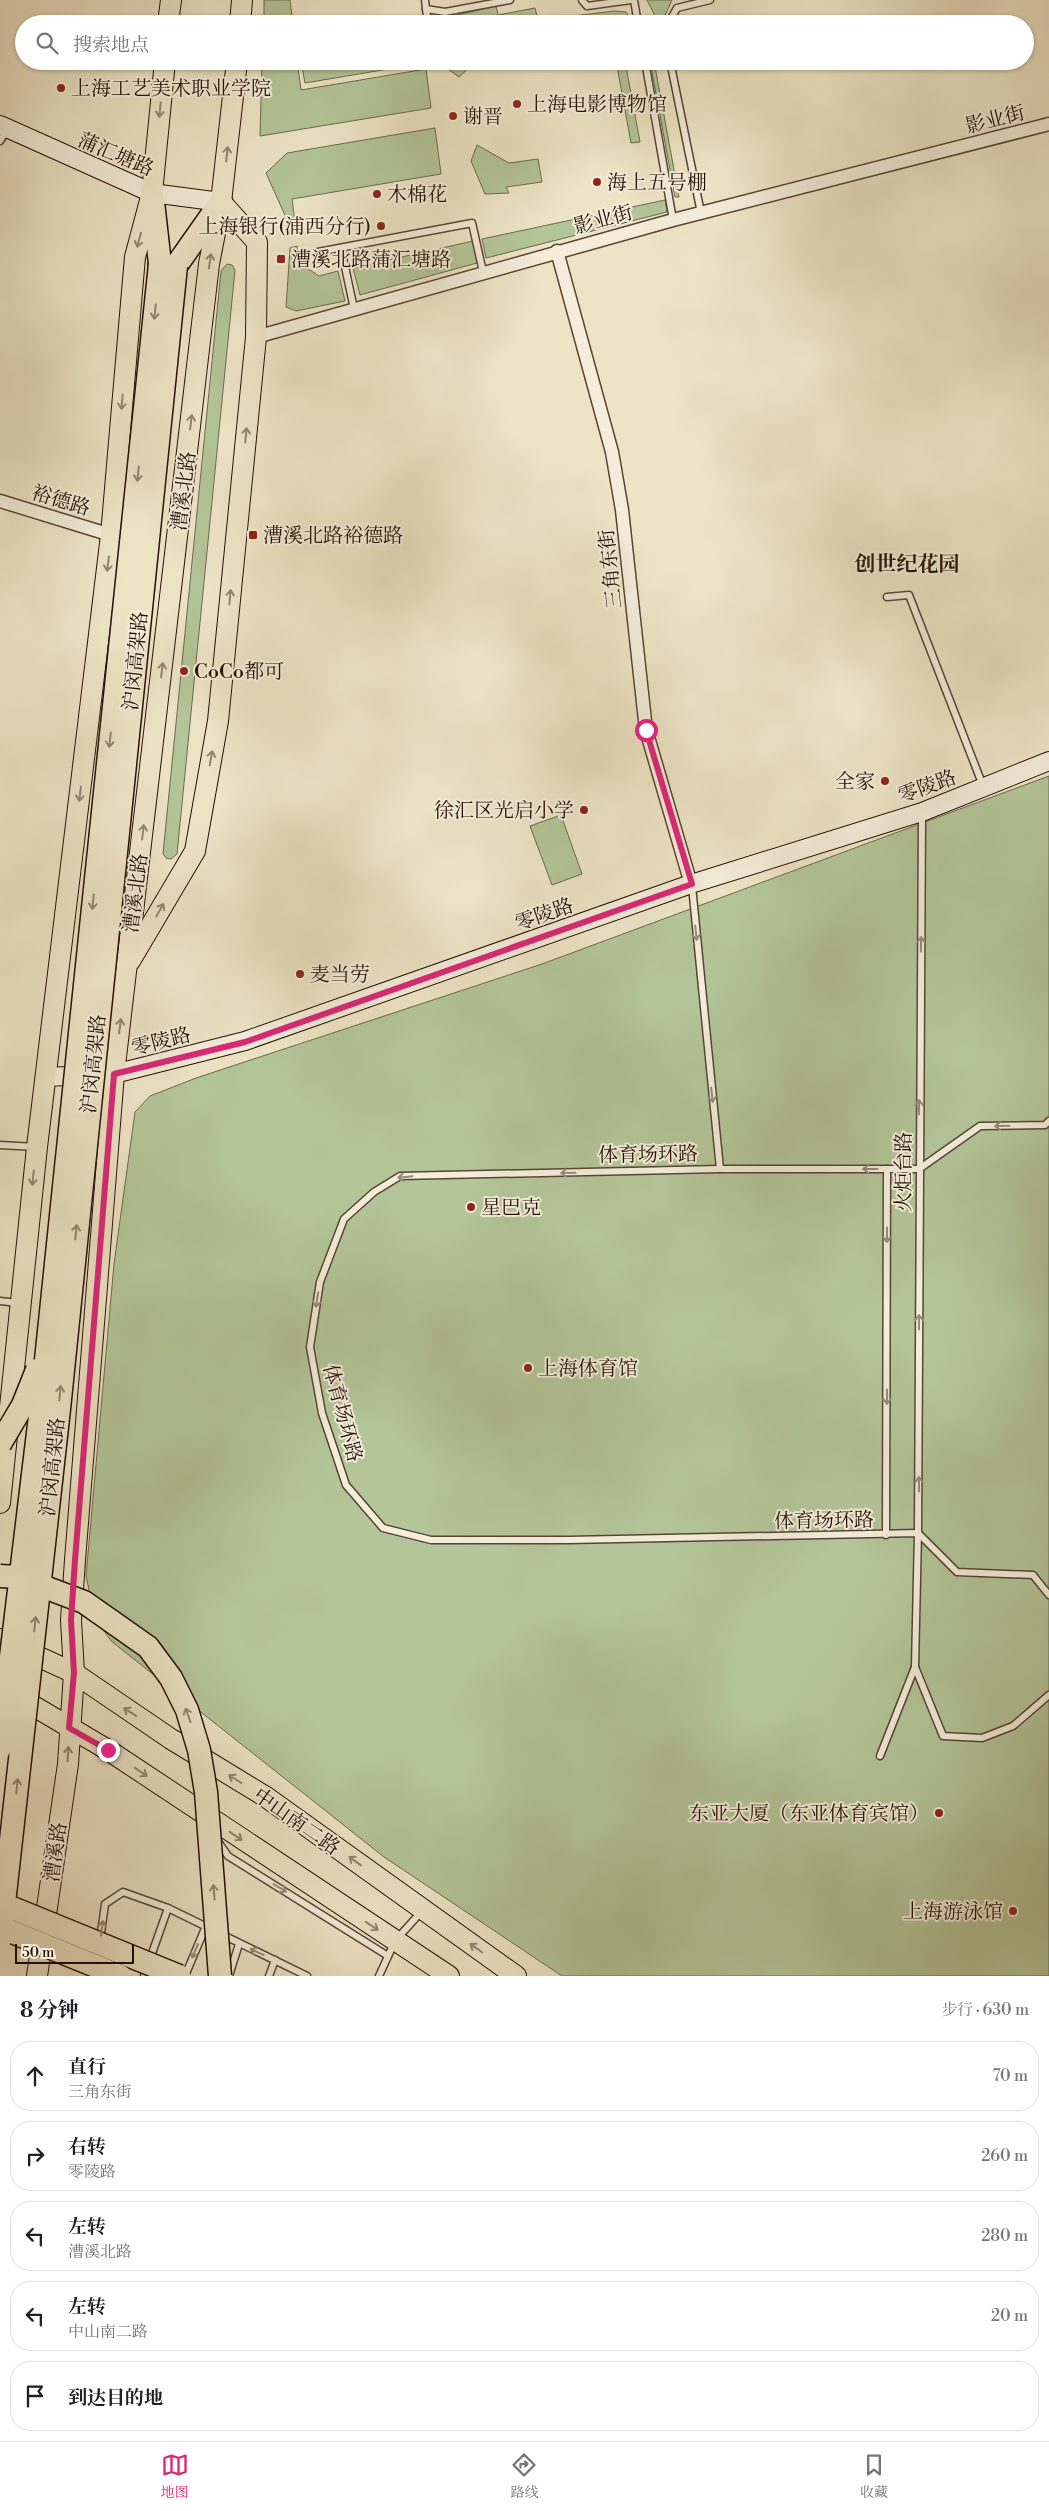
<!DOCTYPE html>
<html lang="zh">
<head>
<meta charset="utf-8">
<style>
	:root { --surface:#fff; --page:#f2f2f2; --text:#202124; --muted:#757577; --line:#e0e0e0; --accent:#db2777 }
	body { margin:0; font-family:"Libre Bodoni","Noto Serif SC",serif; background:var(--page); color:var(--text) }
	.scale { position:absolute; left:15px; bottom:12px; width:119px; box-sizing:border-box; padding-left:5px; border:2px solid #261004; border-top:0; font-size:14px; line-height:18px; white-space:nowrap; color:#261004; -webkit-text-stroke:4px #f3edda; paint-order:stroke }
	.stop { position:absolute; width:15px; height:15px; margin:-11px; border:4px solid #db2777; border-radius:50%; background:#fff }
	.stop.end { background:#db2777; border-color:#fff; box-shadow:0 1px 5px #0008 }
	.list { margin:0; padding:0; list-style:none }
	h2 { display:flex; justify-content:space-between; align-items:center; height:65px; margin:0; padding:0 20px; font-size:21px }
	h2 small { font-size:16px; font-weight:400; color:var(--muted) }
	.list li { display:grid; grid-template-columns:32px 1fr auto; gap:15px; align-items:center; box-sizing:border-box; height:70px; margin:0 10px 10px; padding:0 10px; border:1px solid var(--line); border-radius:20px }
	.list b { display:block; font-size:19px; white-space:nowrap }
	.list p { margin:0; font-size:16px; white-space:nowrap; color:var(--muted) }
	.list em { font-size:16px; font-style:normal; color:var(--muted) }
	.icon { flex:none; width:28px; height:28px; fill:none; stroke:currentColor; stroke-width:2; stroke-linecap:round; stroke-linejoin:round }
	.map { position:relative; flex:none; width:1049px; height:1976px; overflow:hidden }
	.search { position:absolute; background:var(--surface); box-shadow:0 1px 4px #0004; left:15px; right:15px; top:15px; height:55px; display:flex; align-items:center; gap:12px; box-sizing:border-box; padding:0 18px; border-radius:28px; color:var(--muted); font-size:19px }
	.sheet { height:465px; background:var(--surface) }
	nav { display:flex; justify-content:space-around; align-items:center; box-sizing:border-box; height:70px; border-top:1px solid var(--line); background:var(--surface); font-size:14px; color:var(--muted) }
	nav a { display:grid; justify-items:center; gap:2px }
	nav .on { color:var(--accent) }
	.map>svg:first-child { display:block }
	.garden { fill:#b3c599; stroke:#6c6a4e }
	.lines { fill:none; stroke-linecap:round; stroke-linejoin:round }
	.lane-casing { stroke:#584534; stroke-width:9 }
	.street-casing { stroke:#584534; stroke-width:15 }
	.secondary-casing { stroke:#261004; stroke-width:20 }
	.primary-casing { stroke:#261004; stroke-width:22 }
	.highway-casing { stroke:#261004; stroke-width:25 }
	.lane { stroke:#f3edda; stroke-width:6 }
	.street { stroke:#f3edda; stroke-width:12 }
	.secondary { stroke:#f3edda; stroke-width:18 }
	.primary { stroke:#ede4c6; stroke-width:20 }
	.highway { stroke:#ede4c6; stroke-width:22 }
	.highway-bridge-casing { stroke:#261004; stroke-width:25; stroke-linecap:butt }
	.highway-bridge { stroke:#ede4c6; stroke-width:22 }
	.oneway { stroke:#93856f }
	.oneway2 { stroke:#978a7a }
	.route { stroke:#db2777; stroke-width:6 }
	.poi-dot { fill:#8f2418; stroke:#f3edda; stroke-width:2 }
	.labels { text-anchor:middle; stroke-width:4; stroke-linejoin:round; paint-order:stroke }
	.poi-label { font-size:20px; fill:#261004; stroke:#f3edda; text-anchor:start }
	.street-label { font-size:20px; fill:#261004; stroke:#f3edda }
	.neighbourhood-label { font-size:21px; font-weight:bold; fill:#261004; stroke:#f3edda }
</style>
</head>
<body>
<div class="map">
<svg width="1049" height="1976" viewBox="0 0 1049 1976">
	<rect width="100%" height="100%" fill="#ede4c6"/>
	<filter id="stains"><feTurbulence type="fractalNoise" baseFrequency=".004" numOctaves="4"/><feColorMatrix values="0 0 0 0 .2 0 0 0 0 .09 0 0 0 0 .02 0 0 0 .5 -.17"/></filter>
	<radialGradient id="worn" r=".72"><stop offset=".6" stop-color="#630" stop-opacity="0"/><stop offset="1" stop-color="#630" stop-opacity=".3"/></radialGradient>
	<g class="garden">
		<polygon points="264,0 290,0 293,24 264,24"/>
		<polygon points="647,0 672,0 661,24 659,24"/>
		<polygon points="496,6 498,15 535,8 539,24 445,24 457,15"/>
		<polygon points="614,11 626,12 633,24 575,24 574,16"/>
		<polygon points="262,61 297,61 301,90 426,69 431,108 260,136"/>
		<polygon points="301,61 424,61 424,63 305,83"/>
		<polygon points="444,61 476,61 459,77 445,67"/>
		<polygon points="616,61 625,61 640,142 631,143"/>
		<polygon points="650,61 654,61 679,197 675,197"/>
		<polygon points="435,128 441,174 292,199 296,230 292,231 266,173 287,153"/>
		<polygon points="477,145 509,163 538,159 542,182 506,187 509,193 485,194 471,161"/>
		<polygon points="665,200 667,212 486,258 482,239"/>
		<polygon points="473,241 477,263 360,295 353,268"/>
		<polygon points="297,246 299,263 319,276 338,271 345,301 296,311 286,307 290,248"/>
		<polygon points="227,264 232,265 235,270 177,854 171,859 166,858 163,854 221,271"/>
		<polygon points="1049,776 1049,1976 562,1976 384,1857 111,1641 95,1618 86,1576 114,1264 135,1112 150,1096 196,1078 542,964"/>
		<polygon points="561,815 582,874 552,885 530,826"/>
	</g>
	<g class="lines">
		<g class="lane-casing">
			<g id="lane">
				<polyline points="425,0 426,9 445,12 510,0"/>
				<polyline points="582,0 587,6 631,0"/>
				<polyline points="634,0 638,24"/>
				<polyline points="426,9 428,24"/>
				<polyline points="668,24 677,8 710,0"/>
				<polyline points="645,61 673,220"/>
				<polyline points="670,61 701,213"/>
				<polyline points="0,141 7,130"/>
				<polyline points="341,248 354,309"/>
				<polyline points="318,252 472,223 483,272"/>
				<polyline points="887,597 909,595 983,786"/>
				<polyline points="922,813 918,1533 915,1667 943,1736 982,1738 1013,1726 1049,1695"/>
				<polyline points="692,886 720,1169"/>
				<polyline points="1049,1121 1045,1125 980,1126 919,1169 720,1169 400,1176 374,1192 344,1219 320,1282 310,1347 322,1413 346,1485 383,1528 431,1540 569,1540 918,1533 957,1572 1033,1575 1049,1595"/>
				<polyline points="0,1145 36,1147"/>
				<polyline points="0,1301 18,1303"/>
				<polyline points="886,1535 887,1169"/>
				<polyline points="880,1756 915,1667"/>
				<polyline points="217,1840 228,1856 388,1956"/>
				<polyline points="168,1908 211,1929"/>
				<polyline points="223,1935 307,1976"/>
				<polyline points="100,1940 105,1904 123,1892 168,1908 144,1976"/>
				<polyline points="185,1976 206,1926"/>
				<polyline points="229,1976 239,1944"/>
				<polyline points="269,1976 275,1960"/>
				<polyline points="379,1976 395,1941 422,1911"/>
			</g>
		</g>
		<g class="street-casing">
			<g id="street">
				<polyline points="557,251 612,452 622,510 646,730 691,884"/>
				<polyline points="256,337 673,220 1049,124"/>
				<polyline points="0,501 111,535"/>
			</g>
		</g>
		<g class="secondary-casing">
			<g id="secondary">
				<polyline points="0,125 152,193 221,202"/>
				<polyline points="45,1077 114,1074 245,1041 691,884 922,812 1049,761"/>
			</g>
		</g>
		<g class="primary-casing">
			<g id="primary">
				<polyline points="168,24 171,0"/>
				<polyline points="240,24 242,0"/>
				<polyline points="130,961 195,851 218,721 256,337 257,242 221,202"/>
				<polyline points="0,1503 37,1147 111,535 135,257 152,193 165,61"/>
				<polyline points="0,1639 74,1673 171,1739 266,1797 516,1976"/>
				<polyline points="15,1695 108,1750 449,1976"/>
				<polyline points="37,1976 68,1764 74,1673 71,1620 75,1560 114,1074 209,264 221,202 237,61"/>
			</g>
		</g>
		<g class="highway-casing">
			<g id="highway">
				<polyline points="152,193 160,264"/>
				<polyline points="176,266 221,202"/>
			</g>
		</g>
		<use href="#lane" class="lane"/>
		<use href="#street" class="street"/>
		<use href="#secondary" class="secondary"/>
		<use href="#primary" class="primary"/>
		<use href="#highway" class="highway"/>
		<g class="highway-bridge-casing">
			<g id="highway-bridge">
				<polyline points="0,1444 23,1405 37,1370"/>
				<polyline points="0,1576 18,1577 84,1602 148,1647 171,1678 187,1710 199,1750 206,1792 220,1976"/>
				<polyline points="0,1748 41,1408 160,264"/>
				<polyline points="0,1903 179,1976"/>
				<polyline points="0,1927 120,1976"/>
				<polyline points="0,1939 59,1409 176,266"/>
			</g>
		</g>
		<use href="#highway-bridge" class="highway-bridge"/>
	</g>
	<defs><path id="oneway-shaft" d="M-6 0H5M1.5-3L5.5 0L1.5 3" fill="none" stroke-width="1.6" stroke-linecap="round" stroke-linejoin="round" transform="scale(1.25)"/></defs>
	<g class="oneway">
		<use href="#oneway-shaft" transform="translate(160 110) rotate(95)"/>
		<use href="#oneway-shaft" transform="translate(227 154) rotate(-83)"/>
		<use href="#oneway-shaft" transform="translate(139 240) rotate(105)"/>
		<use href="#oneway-shaft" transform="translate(210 261) rotate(-81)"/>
		<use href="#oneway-shaft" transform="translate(155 312) rotate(96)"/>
		<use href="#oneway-shaft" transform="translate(122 402) rotate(95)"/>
		<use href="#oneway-shaft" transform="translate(191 422) rotate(-83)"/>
		<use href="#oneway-shaft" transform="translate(246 435) rotate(-84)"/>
		<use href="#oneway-shaft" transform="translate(138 474) rotate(96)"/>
		<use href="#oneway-shaft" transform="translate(108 564) rotate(97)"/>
		<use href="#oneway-shaft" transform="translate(230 597) rotate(-85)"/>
		<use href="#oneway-shaft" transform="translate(162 670) rotate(-83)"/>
		<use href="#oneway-shaft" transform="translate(110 740) rotate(96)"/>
		<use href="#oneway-shaft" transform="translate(211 758) rotate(-80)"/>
		<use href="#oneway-shaft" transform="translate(80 794) rotate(97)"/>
		<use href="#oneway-shaft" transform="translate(143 832) rotate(-83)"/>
		<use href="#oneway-shaft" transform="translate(93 902) rotate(96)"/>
		<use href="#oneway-shaft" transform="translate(160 910) rotate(-60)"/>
		<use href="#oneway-shaft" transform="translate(120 1026) rotate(-83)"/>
		<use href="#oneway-shaft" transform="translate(33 1178) rotate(96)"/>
		<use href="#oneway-shaft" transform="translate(76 1232) rotate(-84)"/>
		<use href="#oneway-shaft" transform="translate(60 1393) rotate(-85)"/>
		<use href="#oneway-shaft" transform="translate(35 1624) rotate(-84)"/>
		<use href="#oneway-shaft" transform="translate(130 1712) rotate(-147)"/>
		<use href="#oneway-shaft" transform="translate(188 1715) rotate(-109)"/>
		<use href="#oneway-shaft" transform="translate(68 1754) rotate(-87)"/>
		<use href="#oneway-shaft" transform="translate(141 1772) rotate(34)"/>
		<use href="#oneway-shaft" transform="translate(235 1779) rotate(-148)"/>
		<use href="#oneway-shaft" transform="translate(17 1786) rotate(-84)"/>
		<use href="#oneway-shaft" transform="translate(236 1836) rotate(34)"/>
		<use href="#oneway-shaft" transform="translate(355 1861) rotate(-144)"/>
		<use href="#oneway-shaft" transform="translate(214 1892) rotate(-95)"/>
		<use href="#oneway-shaft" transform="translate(372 1926) rotate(34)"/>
		<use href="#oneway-shaft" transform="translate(476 1948) rotate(-145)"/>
	</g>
	<g class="oneway2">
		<use href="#oneway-shaft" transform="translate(696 933) rotate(84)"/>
		<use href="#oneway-shaft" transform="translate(921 944) rotate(-89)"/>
		<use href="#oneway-shaft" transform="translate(712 1095) rotate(84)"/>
		<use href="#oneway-shaft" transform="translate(919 1107) rotate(-89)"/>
		<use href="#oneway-shaft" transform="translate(1002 1126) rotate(179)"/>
		<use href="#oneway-shaft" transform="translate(870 1169) rotate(180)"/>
		<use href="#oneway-shaft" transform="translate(568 1173) rotate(179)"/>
		<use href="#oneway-shaft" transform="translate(405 1177) rotate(174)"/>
		<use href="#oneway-shaft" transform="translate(887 1235) rotate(90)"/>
		<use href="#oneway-shaft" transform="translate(317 1300) rotate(99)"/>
		<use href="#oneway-shaft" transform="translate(919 1322) rotate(-90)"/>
		<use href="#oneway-shaft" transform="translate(887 1397) rotate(90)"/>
		<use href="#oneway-shaft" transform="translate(919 1484) rotate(-90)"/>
		<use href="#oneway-shaft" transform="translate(280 1888) rotate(31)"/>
		<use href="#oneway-shaft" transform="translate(102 1928) rotate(-82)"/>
		<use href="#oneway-shaft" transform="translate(195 1951) rotate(113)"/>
		<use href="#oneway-shaft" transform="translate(257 1952) rotate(-155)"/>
	</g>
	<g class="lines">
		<polyline class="route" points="108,1750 69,1728 74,1673 71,1620 75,1560 114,1074 245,1042 692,884 646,730"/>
	</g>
	<g class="poi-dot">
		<circle cx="61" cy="88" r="5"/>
		<circle cx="517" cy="104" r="5"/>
		<circle cx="453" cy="116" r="5"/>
		<circle cx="597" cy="182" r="5"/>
		<circle cx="377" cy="194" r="5"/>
		<circle cx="381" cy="226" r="5"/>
		<rect x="276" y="254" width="10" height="10" rx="2.5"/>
		<rect x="248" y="530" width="10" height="10" rx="2.5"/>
		<circle cx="184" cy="671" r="5"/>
		<circle cx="885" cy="781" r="5"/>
		<circle cx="584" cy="810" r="5"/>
		<circle cx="300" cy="974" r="5"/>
		<circle cx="471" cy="1207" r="5"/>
		<circle cx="528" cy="1368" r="5"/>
		<circle cx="939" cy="1813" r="5"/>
		<circle cx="1013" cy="1911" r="5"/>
	</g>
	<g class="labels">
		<g class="poi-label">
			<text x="71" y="95">上海工艺美术职业学院</text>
			<text x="527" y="111">上海电影博物馆</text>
			<text x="463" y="123">谢晋</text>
			<text x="607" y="189">海上五号棚</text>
			<text x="387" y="201">木棉花</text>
			<text x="371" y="233" text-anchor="end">上海银行(浦西分行)</text>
			<text x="291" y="266">漕溪北路蒲汇塘路</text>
			<text x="263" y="542">漕溪北路裕德路</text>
			<text x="194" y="678">CoCo都可</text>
			<text x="875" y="788" text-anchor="end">全家</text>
			<text x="574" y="817" text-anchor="end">徐汇区光启小学</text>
			<text x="310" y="981">麦当劳</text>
			<text x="481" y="1214">星巴克</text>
			<text x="538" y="1375">上海体育馆</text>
			<text x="929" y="1820" text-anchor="end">东亚大厦（东亚体育宾馆）</text>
			<text x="1003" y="1918" text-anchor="end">上海游泳馆</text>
		</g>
		<g class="street-label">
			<text transform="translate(995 119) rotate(-14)" y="7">影业街</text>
			<text transform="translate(116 154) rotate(23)" y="7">蒲汇塘路</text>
			<text transform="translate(603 219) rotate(-15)" y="7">影业街</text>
			<text transform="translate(183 491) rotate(-83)" y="7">漕溪北路</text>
			<text transform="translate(61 500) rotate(17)" y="7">裕德路</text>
			<text transform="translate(610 569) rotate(-96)" y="7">三角东街</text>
			<text transform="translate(135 661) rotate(-84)" y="7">沪闵高架路</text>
			<text transform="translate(927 786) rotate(-20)" y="7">零陵路</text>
			<text transform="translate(135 893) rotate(-83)" y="7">漕溪北路</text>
			<text transform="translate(544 914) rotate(-19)" y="7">零陵路</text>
			<text transform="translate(161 1041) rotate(-14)" y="7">零陵路</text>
			<text transform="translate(93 1064) rotate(-84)" y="7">沪闵高架路</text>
			<text transform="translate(648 1154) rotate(-1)" y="7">体育场环路</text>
			<text transform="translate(903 1172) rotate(-90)" y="7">火炬台路</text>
			<text transform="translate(343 1413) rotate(75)" y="7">体育场环路</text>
			<text transform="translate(52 1467) rotate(-84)" y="7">沪闵高架路</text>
			<text transform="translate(824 1520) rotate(-1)" y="7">体育场环路</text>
			<text transform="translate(297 1821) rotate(35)" y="7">中山南二路</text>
			<text transform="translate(55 1852) rotate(-82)" y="7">漕溪路</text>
		</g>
		<g class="neighbourhood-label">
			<text x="907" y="571">创世纪花园</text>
		</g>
	</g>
	<rect width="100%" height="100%" filter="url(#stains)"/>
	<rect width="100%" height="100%" fill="url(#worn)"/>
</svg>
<div class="scale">50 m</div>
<div class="stop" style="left:646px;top:730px"></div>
<div class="stop end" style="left:108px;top:1750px"></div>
<div class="search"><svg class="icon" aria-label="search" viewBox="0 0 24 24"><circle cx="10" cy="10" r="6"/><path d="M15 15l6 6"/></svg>搜索地点</div>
</div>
<section class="sheet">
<h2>8 分钟<small>步行 · 630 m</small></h2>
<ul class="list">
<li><svg class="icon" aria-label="ahead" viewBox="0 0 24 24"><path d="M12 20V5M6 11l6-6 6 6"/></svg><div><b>直行</b><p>三角东街</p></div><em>70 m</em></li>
<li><svg class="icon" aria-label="right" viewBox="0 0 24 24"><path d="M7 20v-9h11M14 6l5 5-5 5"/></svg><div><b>右转</b><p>零陵路</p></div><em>260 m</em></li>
<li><svg class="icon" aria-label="left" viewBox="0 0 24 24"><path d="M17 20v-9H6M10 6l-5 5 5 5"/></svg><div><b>左转</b><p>漕溪北路</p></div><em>280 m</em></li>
<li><svg class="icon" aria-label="left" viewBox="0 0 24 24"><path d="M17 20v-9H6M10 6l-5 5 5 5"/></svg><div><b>左转</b><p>中山南二路</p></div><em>20 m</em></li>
<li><svg class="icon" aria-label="arrive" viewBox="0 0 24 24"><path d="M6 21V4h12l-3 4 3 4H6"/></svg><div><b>到达目的地</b></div></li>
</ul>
</section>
<nav>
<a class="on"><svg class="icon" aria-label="map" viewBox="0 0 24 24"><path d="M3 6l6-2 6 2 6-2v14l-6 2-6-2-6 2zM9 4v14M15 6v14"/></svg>地图</a>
<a><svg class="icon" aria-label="directions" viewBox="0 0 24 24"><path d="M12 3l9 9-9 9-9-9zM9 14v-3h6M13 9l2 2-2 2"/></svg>路线</a>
<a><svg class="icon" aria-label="saved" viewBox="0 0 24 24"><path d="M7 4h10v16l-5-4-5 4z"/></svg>收藏</a>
</nav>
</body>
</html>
